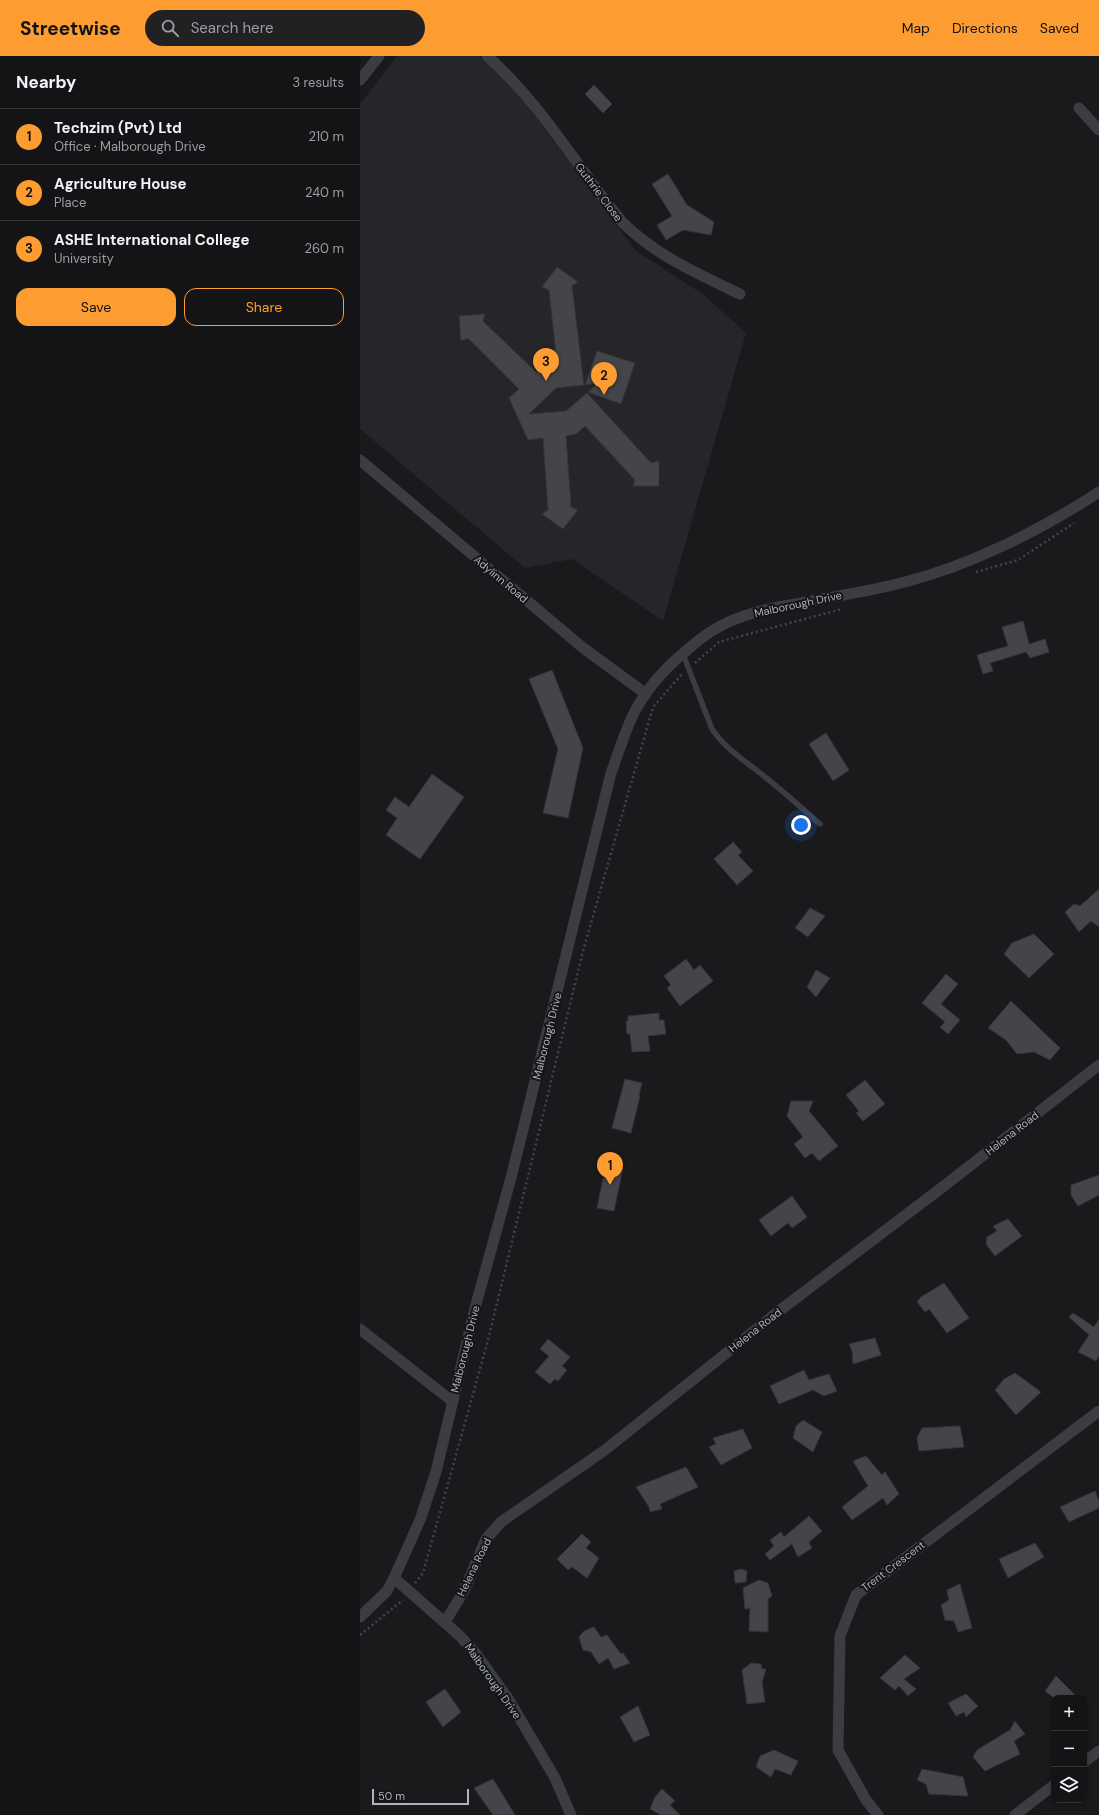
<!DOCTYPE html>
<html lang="en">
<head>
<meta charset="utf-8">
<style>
	:root { --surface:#141416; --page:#212123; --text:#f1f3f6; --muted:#9d9ea1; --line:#333335; --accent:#fd9c31 }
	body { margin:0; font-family:"DM Sans",sans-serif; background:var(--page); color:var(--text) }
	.controls { position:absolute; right:12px; bottom:12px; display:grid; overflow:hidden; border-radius:8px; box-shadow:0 2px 6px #0003 }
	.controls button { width:36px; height:36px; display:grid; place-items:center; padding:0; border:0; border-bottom:1px solid var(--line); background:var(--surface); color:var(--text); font:20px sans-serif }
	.scale { position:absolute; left:12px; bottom:10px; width:97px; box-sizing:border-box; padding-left:4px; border:2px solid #acb3bd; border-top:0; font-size:11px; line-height:14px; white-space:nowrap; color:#acb3bd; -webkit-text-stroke:3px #151518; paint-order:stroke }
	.you { position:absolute; left:441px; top:769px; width:14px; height:14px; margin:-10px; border:3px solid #fff; border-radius:50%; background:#1a73e8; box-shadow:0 0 0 6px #1a73e833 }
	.badge { display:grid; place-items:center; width:26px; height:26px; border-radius:50%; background:var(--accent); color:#111; font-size:13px; font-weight:700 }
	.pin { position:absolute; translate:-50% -33px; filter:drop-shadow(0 1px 2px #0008) }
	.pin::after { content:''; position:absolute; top:21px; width:14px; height:12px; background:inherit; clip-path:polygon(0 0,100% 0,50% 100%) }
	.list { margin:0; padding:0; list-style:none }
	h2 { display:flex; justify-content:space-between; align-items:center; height:52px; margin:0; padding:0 16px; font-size:17px }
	h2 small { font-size:13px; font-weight:400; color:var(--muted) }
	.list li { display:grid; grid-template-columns:26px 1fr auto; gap:12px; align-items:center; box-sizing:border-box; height:56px; padding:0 16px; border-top:1px solid var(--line) }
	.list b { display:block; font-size:15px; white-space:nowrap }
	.list p { margin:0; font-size:13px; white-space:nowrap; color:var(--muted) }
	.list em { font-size:13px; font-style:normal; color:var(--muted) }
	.actions { display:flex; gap:8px; padding:12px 16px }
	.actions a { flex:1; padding:9px 0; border:1px solid var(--accent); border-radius:12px; text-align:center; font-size:14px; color:var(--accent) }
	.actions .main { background:var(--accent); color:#111 }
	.icon { flex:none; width:22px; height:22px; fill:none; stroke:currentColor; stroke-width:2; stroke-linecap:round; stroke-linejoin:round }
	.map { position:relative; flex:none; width:739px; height:1759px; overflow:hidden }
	header { display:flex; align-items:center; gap:24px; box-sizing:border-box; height:56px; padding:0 20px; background:var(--accent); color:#111 }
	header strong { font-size:19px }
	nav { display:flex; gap:22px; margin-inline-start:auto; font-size:14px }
	.search { width:280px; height:36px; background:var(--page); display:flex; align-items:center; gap:10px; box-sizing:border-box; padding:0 14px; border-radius:22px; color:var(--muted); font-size:15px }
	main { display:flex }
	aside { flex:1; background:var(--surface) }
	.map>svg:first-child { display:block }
	.built { fill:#26262a }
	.building { fill:#44454a; stroke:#343439 }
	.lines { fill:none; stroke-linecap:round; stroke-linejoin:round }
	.path { stroke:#414449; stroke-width:2.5; stroke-dasharray:2 3; stroke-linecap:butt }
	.service { stroke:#3b3d42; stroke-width:5.5 }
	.minor { stroke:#3b3d42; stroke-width:11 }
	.labels { text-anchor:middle; stroke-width:4; stroke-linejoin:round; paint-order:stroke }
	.street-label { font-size:11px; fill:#acb3bd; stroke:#151518 }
</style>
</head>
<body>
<header>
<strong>Streetwise</strong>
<div class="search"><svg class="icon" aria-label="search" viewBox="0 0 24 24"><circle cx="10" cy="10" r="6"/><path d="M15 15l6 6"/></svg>Search here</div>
<nav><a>Map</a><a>Directions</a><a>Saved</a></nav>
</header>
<main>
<aside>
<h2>Nearby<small>3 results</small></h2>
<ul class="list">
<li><span class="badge">1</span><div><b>Techzim (Pvt) Ltd</b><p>Office · Malborough Drive</p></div><em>210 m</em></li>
<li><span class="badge">2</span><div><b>Agriculture House</b><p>Place</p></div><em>240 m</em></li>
<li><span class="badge">3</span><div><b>ASHE International College</b><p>University</p></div><em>260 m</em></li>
</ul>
<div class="actions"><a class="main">Save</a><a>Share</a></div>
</aside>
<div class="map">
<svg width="739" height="1759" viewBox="0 0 739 1759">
	<rect width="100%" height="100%" fill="#1a1a1d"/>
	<polygon class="built" points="37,0 118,0 149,25 275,194 344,239 386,277 303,565 212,503 165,512 0,373 0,48"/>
	<g class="building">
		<polygon points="234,29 252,48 243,57 225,38"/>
		<polygon points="308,118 327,149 354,166 351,179 323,174 306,184 297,169 312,160 292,128"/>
		<polygon points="197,211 218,226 212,230 224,329 196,332 169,358 206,355 227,337 291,407 299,405 299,430 273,430 275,424 225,370 216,378 206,380 211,451 218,454 203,473 182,458 188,454 183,382 168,384 149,342 159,333 108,282 101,285 99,260 125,258 123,265 176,316 183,309 197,307 189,234 182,231"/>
		<polygon points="237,295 275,307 261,348 228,336 238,327 225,329"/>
		<polygon points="663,565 669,588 685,583 689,596 670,602 666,596 630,607 633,615 623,618 617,599 648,590 642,571"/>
		<polygon points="192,614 223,692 208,762 183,757 198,693 169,623"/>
		<polygon points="466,677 489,714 473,725 449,688"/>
		<polygon points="72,718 104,741 60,803 26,779 37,762 26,754 35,741 49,751"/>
		<polygon points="373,786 382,796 378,799 393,815 377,829 354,803"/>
		<polygon points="739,833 739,871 731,865 719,876 705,856 714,848 720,850"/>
		<polygon points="450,852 465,860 448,881 435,872"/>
		<polygon points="674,878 694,898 669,922 644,898 652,887"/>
		<polygon points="326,903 334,914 340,909 353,925 320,950 307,932 311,929 304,920"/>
		<polygon points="456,914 470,922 456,941 447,931"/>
		<polygon points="586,918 598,928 581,948 600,964 588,978 580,971 585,966 562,947"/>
		<polygon points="651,945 700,992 690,1004 674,996 657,998 646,984 628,972"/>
		<polygon points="299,957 299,964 304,964 306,978 288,980 290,995 272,996 270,978 267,978 266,965 268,965 268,960"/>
		<polygon points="265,1023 282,1027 279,1039 280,1040 271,1077 252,1072"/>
		<polygon points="505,1024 525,1048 503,1065 496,1057 499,1055 486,1039"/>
		<polygon points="431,1045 453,1045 449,1055 478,1090 459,1105 452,1097 445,1102 434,1088 443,1081 427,1060"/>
		<polygon points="246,1108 263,1112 254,1155 237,1152"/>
		<polygon points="739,1119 739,1139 718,1150 711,1139 711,1129"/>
		<polygon points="432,1140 447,1161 432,1172 428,1167 411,1180 399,1164"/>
		<polygon points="648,1163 662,1180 635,1200 626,1188 627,1181 637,1175 633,1170"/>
		<polygon points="584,1227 609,1262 587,1277 569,1253 565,1256 557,1246 561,1241"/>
		<polygon points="713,1257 734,1271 739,1263 739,1300 736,1305 718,1296 729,1279 709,1261"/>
		<polygon points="515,1282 521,1299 493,1308 492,1295 489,1288"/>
		<polygon points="188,1283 210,1301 202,1310 207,1314 198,1325 195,1323 190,1328 175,1316 189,1300 180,1293"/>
		<polygon points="444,1314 449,1324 469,1318 477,1335 464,1340 453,1334 419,1348 410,1330"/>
		<polygon points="655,1317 681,1336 656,1359 635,1334 644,1323"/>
		<polygon points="443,1364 462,1376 453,1396 433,1382 436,1370"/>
		<polygon points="600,1370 604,1391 559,1395 557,1382 562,1372"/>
		<polygon points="383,1373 392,1392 361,1409 349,1391 356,1388 353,1382"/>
		<polygon points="506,1400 522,1419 525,1416 539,1438 527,1449 523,1442 492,1464 482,1451 508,1430 493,1405"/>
		<polygon points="326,1411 338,1431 300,1448 302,1453 290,1456 289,1451 276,1431"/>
		<polygon points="735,1435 739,1445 739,1452 709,1466 700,1451"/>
		<polygon points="449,1460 462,1475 449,1486 452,1492 438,1501 432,1488 410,1504 405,1498 414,1490 410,1484 421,1476 424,1481"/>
		<polygon points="222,1478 231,1486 226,1492 239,1502 227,1522 212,1511 208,1514 197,1503"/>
		<polygon points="675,1487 684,1501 648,1522 639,1503"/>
		<polygon points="381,1513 387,1515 386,1526 375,1527 374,1515"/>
		<polygon points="399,1524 408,1527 412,1540 408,1543 408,1576 389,1575 390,1552 385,1553 383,1532"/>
		<polygon points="600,1528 612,1572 598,1576 594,1565 585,1564 581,1549 589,1544 587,1534"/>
		<polygon points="234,1571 241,1581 247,1579 261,1598 263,1597 270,1607 254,1613 248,1602 239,1608 231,1596 223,1594 219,1581 224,1575"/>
		<polygon points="545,1599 560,1612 544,1623 556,1633 548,1640 539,1630 535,1634 520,1622"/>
		<polygon points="391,1607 401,1608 402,1613 406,1613 402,1626 405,1646 387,1648 382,1614"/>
		<polygon points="696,1620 718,1642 694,1642 685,1635"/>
		<polygon points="85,1633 101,1656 83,1671 66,1646"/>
		<polygon points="606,1638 618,1650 606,1661 604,1656 596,1660 588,1647"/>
		<polygon points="278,1650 290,1679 274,1686 260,1661"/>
		<polygon points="655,1665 665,1678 654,1685 660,1698 625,1715 613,1701 617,1694 650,1674"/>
		<polygon points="414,1694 438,1705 431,1719 415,1713 411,1721 396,1711 400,1700"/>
		<polygon points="562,1713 603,1721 608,1740 569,1738 566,1728 557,1724"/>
		<polygon points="133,1723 155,1759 133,1759 114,1732"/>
		<polygon points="302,1733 315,1745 310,1749 320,1759 301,1759 290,1753 295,1741"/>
	</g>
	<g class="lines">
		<g class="path">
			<polyline points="616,516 658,504 714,467"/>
			<polyline points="335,607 359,586 482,553"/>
			<polyline points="55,1527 63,1517 127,1288 223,895 293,651 322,618"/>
			<polyline points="0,1579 43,1544"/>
		</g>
		<path class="service" d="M 323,598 L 352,673 C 365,693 387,706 405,721 C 424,736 442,752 460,768"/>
		<g class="minor">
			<path d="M 127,0 C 182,48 217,112 263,167 C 297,200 338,218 380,238"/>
			<polyline points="0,24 19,0"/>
			<polyline points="719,52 739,74"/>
			<polyline points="0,404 222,591 286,638"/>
			<polyline points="0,1273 92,1345"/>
			<polyline points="34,1522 100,1580 117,1599 149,1644 195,1722 211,1759"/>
			<path d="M 0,1561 L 27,1535 L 34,1522 L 60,1464 L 76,1416 L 115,1252 L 152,1118 L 251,717 C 259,696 265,674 275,655 C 288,631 305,612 326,595 C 334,588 343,580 352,575 C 378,558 411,552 441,547 C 476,540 511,535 545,526 C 611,509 681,474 739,436"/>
			<polyline points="85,1566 104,1535 126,1483 141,1466 245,1394 419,1255 584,1130 739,1009"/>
			<polyline points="724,1706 739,1695"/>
			<polyline points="518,1759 506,1744 478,1694 480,1580 496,1539 739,1355"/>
			<polyline points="655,1759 694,1729"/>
		</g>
	</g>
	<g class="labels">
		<g class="street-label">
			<text transform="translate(239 136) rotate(53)" y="4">Guthrie Close</text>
			<text transform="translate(141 523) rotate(40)" y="4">Adylinn Road</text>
			<text transform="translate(438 548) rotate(-12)" y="4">Malborough Drive</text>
			<text transform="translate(187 980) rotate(-76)" y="4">Malborough Drive</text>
			<text transform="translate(652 1077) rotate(-38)" y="4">Helena Road</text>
			<text transform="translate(395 1274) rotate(-38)" y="4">Helena Road</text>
			<text transform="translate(105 1293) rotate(-76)" y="4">Malborough Drive</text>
			<text transform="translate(533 1510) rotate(-37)" y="4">Trent Crescent</text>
			<text transform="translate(114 1511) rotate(-64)" y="4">Helena Road</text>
			<text transform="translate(133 1625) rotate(55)" y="4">Malborough Drive</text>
		</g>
	</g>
</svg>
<div class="controls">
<button>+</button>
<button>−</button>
<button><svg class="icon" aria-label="layers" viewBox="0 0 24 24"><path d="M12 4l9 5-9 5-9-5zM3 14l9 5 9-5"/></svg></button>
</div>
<div class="scale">50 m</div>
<div class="you"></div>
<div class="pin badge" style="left:250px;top:1129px">1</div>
<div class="pin badge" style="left:244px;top:339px">2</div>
<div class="pin badge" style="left:186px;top:325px">3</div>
</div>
</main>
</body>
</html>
